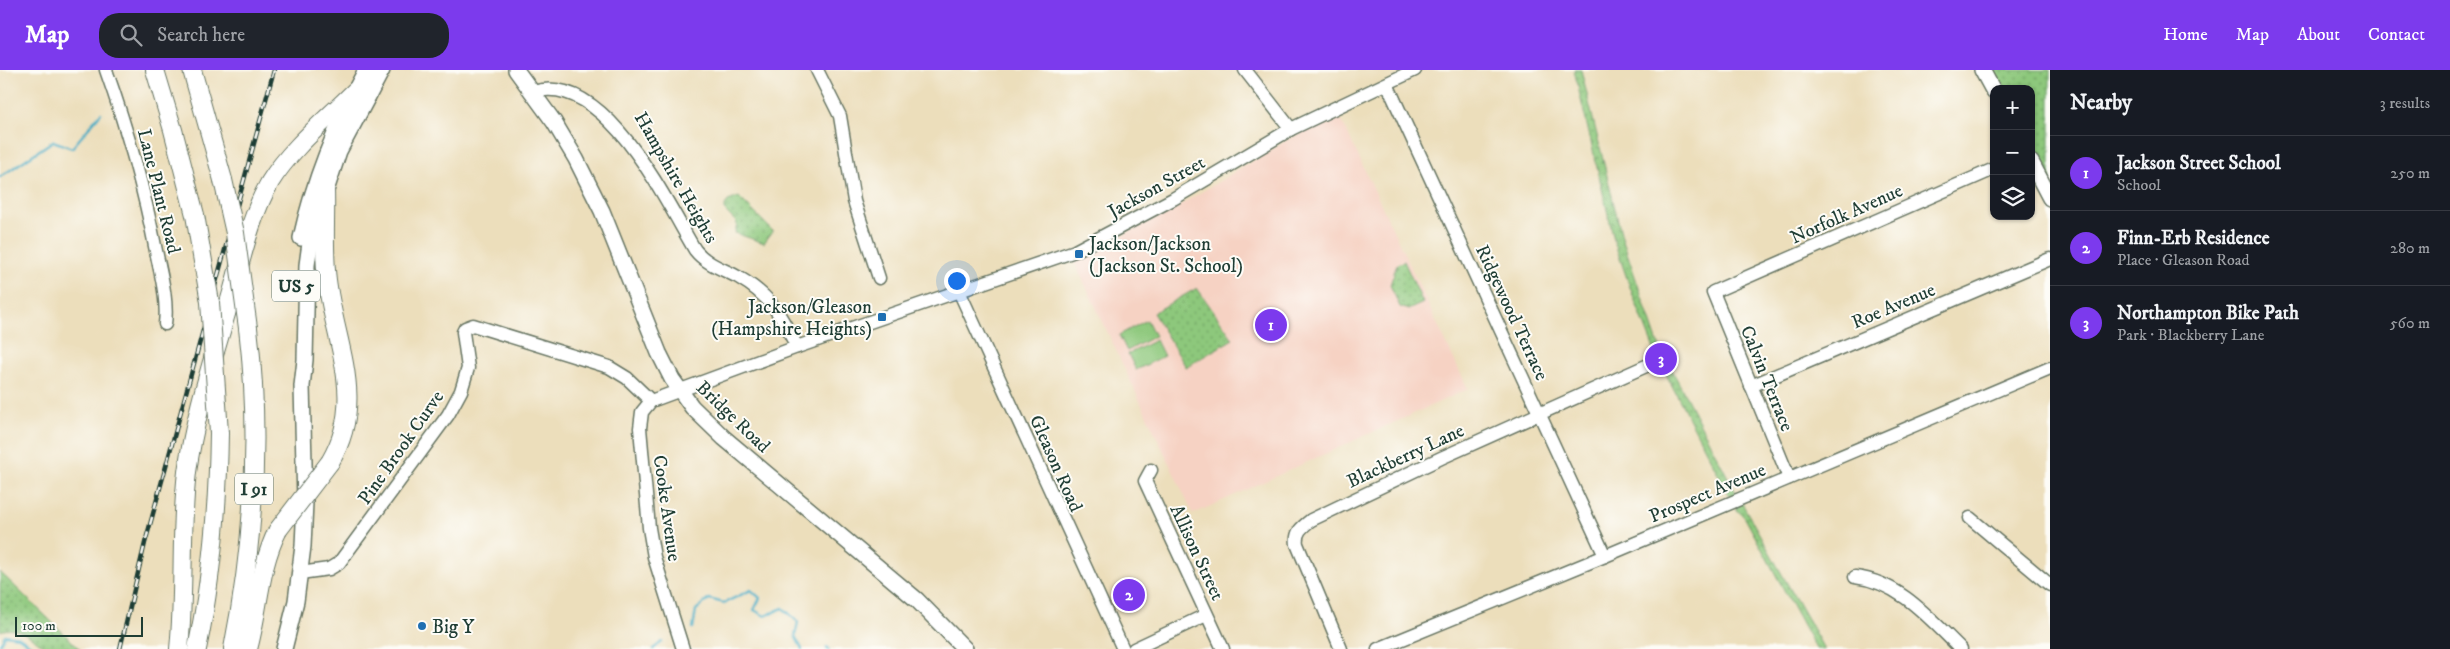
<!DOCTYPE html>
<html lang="en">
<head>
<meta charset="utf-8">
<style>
	:root { --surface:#171b24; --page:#20242c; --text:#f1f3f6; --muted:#9ea1a6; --line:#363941; --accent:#7c3aed }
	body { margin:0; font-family:"IM FELL DW Pica",serif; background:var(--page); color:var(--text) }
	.controls { position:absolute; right:15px; top:15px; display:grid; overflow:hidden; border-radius:10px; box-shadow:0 1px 4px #0004 }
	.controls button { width:45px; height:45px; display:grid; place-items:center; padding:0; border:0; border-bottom:1px solid var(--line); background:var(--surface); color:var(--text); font:25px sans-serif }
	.scale { position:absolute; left:15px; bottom:12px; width:128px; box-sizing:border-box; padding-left:5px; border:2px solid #1f3d34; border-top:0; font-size:14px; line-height:18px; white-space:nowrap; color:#1f3d34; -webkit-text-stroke:4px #fdfcf7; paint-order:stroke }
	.you { position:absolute; left:956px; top:210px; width:18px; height:18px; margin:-12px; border:4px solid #fff; border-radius:50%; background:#1a73e8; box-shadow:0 0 0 8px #1a73e833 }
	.badge { display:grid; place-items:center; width:32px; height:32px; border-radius:50%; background:var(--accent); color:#fff; font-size:16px; font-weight:700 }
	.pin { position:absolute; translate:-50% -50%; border:2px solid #fff; box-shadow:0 1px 5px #0006 }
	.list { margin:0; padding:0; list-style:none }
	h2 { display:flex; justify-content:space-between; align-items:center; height:65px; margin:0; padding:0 20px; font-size:21px }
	h2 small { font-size:16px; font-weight:400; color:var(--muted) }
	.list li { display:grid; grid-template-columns:32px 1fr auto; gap:15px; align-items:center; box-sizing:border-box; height:75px; padding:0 20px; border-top:1px solid var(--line) }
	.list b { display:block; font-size:19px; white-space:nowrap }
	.list p { margin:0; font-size:16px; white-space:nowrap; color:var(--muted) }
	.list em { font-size:16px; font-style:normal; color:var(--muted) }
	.icon { flex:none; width:28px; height:28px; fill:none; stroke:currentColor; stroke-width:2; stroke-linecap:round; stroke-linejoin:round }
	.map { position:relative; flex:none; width:2050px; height:579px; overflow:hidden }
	header { display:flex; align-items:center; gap:30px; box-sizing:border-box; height:70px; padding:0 25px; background:var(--accent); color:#fff }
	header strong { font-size:24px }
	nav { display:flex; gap:28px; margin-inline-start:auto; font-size:18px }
	.search { width:350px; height:45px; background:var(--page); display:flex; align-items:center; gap:12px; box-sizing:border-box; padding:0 18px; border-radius:20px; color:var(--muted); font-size:19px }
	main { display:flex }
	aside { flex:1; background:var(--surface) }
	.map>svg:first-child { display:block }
	.built { fill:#f6d2c3 }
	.grass { fill:#8dc87c; stroke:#568258 }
	.park { fill:url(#park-dots); stroke:#568258 }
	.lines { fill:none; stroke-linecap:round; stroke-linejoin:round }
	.stream { stroke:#43abc3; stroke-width:2.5 }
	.minor-casing { stroke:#677563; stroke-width:15 }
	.major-casing { stroke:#677563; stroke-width:18 }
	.highway-casing { stroke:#677563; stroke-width:20 }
	.minor { stroke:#fff; stroke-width:12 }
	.major { stroke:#fff; stroke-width:15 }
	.highway { stroke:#fff; stroke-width:18 }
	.rail-casing { stroke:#1f3d34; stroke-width:4.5 }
	.rail { stroke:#fdfcf7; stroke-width:2.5; stroke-dasharray:8; stroke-linecap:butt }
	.highway-bridge-casing { stroke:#677563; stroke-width:20; stroke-linecap:butt }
	.highway-bridge { stroke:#fff; stroke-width:18 }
	.poi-dot { fill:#1f6fb2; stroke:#fdfcf7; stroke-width:2 }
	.labels { text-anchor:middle; stroke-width:4; stroke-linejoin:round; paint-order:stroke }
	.shield { fill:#fdfcf7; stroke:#62766e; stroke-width:1 }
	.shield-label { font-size:18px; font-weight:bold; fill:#1f3d34 }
	.street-label { font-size:19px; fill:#1f3d34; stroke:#fdfcf7 }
	.poi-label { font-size:19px; fill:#1f3d34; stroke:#fdfcf7; text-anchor:start }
</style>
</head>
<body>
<header>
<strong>Map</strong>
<div class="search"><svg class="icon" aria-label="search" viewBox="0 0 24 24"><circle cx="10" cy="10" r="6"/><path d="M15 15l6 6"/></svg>Search here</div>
<nav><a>Home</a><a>Map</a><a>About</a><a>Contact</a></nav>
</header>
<main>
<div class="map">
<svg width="2050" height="579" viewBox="0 0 2050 579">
	<defs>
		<pattern id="park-dots" width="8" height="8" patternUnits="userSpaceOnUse" patternTransform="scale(1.25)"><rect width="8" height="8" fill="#8dc87c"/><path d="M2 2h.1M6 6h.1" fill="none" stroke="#73a466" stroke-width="1.8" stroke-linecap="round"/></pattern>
	</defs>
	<rect width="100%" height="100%" fill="#fdfcf7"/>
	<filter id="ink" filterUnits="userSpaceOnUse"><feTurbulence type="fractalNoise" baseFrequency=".02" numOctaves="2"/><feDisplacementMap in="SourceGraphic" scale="10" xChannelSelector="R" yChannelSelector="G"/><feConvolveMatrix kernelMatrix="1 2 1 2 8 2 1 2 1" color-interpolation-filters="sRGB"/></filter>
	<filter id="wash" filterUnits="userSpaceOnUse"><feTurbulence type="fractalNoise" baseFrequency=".0096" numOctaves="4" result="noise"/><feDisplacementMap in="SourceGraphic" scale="20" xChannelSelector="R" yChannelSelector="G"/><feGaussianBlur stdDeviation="1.12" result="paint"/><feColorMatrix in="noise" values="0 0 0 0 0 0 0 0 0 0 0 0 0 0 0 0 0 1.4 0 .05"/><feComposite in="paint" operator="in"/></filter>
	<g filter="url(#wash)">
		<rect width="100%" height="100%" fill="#ecdebb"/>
		<polygon class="built" points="1339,45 1468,319 1193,444 1074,191 1175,138 1289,69"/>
		<g class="grass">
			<polygon points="1147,250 1155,266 1127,281 1119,265"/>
			<polygon points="1156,270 1164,286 1136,300 1128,284"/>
		</g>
		<g class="park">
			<polygon points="1574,0 1581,0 1623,171 1657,271 1733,417 1824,579 1816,579 1745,448 1737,440 1657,287 1632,223 1615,174"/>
			<polygon points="1991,0 2050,0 2050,111 2031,76 2031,19 2001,19"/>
			<polygon points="739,127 773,161 764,173 735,163 737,153 725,141 725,135 728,131"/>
			<polygon points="1404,191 1423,233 1408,240 1400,237 1390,215 1397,194"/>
			<polygon points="1197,218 1233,269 1186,297 1153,243"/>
			<path d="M 0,502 L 80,579 L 47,579 C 33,568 18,555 0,561 Z"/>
		</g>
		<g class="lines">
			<g class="stream">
				<polyline points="0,107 53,71 72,78 101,43"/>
				<polyline points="693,558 696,540 709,529 724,533 751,520 760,528 754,540 765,546 783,538 798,552 795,566 802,579"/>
				<polyline points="0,574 5,565 19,567 36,579"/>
				<polyline points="653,579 662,572"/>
				<polyline points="827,579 827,577 829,579"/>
			</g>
		</g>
	</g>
	<g filter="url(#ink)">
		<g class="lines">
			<g class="minor-casing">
				<g id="minor">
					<path d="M 106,0 C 127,59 144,119 156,181 C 161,205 168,230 165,254"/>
					<polyline points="817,0 840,46 854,131 879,208"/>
					<polyline points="1245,0 1291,59"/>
					<polyline points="1387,14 1605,486"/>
					<path d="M 533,22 C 606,0 668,136 695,180 C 706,194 723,199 738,207 C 771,226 780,244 797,277"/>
					<polyline points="959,221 1123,579"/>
					<polyline points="1751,316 2050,189"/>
					<polyline points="1151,400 1145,411 1223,579"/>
					<polyline points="1789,408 1713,222 1994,99"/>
					<polyline points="1970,448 2050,515"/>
					<polyline points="300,503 329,499 339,493 448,345 461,321 468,298 463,262 465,258 473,255 609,297 627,308 651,331"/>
					<path d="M 1855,507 C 1900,512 1930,549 1961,579"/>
					<polyline points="683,579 654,487 649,458 640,358 642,342 651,331 797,277 1075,181 1173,129 1291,59 1415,0"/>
					<polyline points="1134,579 1206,545"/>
					<path d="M 1341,579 L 1297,474 C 1295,462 1302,457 1311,450 L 1441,388 L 1646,296"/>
					<polyline points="1378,579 1605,486 2050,298"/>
				</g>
			</g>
			<g class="major-casing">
				<g id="major">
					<polyline points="516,0 554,52 576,89 602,141 659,283 672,309 692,337 724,368 917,530 965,579"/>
					<polyline points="1982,0 1994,22"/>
					<polyline points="2031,92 2050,128"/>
					<path d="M 301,168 C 314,109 337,53 366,0"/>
					<polyline points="284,579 296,531 303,476 305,432 302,316 305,290 307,195 311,166 339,81 382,0"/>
				</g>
			</g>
			<g class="highway-casing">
				<g id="highway">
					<polyline points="155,0 173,60 195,145"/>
					<polyline points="192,0 223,110"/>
					<path d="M 325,119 C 326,149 323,180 327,210 C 335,275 367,330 330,392"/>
					<path d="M 179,579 C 185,520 180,460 187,402 C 195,342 215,284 231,226 C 242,188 250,147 270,112 C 291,78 326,50 355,21"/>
					<path d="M 197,579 C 212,508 218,436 219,363"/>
					<path d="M 233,579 C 254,473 261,366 248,258"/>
					<path d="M 248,579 C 259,540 259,496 278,460"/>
				</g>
			</g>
			<use href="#minor" class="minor"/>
			<use href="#major" class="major"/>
			<use href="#highway" class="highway"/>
			<g class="rail-casing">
				<polyline id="rail" points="120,579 145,473 274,0"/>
			</g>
			<use href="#rail" class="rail"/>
			<g class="highway-bridge-casing">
				<g id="highway-bridge">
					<polyline points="223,110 235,163 248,258"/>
					<polyline points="195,145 210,232 219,363"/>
					<polyline points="278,460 330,392"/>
				</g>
			</g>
			<use href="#highway-bridge" class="highway-bridge"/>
		</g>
	</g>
	<g class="poi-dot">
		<rect x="1074" y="179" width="10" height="10" rx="2.5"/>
		<rect x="877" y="242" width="10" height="10" rx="2.5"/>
		<circle cx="422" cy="556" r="5"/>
	</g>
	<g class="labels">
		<g class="shield">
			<rect x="272" y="200.5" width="48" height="31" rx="4"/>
			<rect x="235" y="403.5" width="38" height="31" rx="4"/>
		</g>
		<g class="shield-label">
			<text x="296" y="222">US 5</text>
			<text x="254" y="425">I 91</text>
		</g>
		<g class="street-label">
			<text transform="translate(677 107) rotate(60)" y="7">Hampshire Heights</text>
			<text transform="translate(1156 116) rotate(-29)" y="7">Jackson Street</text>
			<text transform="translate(160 121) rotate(76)" y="7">Lane Plant Road</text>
			<text transform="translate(1846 143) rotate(-24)" y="7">Norfolk Avenue</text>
			<text transform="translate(1893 235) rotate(-23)" y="7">Roe Avenue</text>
			<text transform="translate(1513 242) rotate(65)" y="7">Ridgewood Terrace</text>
			<text transform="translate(1768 308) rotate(68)" y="7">Calvin Terrace</text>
			<text transform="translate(734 346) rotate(44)" y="7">Bridge Road</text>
			<text transform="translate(400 377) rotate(-55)" y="7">Pine Brook Curve</text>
			<text transform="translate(1405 385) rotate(-25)" y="7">Blackberry Lane</text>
			<text transform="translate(1057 393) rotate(66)" y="7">Gleason Road</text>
			<text transform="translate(1707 422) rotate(-23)" y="7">Prospect Avenue</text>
			<text transform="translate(668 438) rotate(82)" y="7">Cooke Avenue</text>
			<text transform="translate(1198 482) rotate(65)" y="7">Allison Street</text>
		</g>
		<g class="poi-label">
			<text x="1089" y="180">Jackson/Jackson<tspan x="1089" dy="22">(Jackson St. School)</tspan></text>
			<text x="872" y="243" text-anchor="end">Jackson/Gleason<tspan x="872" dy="22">(Hampshire Heights)</tspan></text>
			<text x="432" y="563">Big Y</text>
		</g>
	</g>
</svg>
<div class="controls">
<button>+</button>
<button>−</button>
<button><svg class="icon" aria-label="layers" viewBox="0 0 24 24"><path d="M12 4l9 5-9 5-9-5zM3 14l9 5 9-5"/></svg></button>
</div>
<div class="scale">100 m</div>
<div class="you"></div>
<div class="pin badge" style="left:1271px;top:255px">1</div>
<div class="pin badge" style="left:1129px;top:525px">2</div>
<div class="pin badge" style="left:1661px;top:289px">3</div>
</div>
<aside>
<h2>Nearby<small>3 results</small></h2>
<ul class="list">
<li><span class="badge">1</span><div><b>Jackson Street School</b><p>School</p></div><em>250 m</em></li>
<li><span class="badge">2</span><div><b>Finn-Erb Residence</b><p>Place · Gleason Road</p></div><em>280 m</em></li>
<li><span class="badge">3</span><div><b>Northampton Bike Path</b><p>Park · Blackberry Lane</p></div><em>560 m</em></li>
</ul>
</aside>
</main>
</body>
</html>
